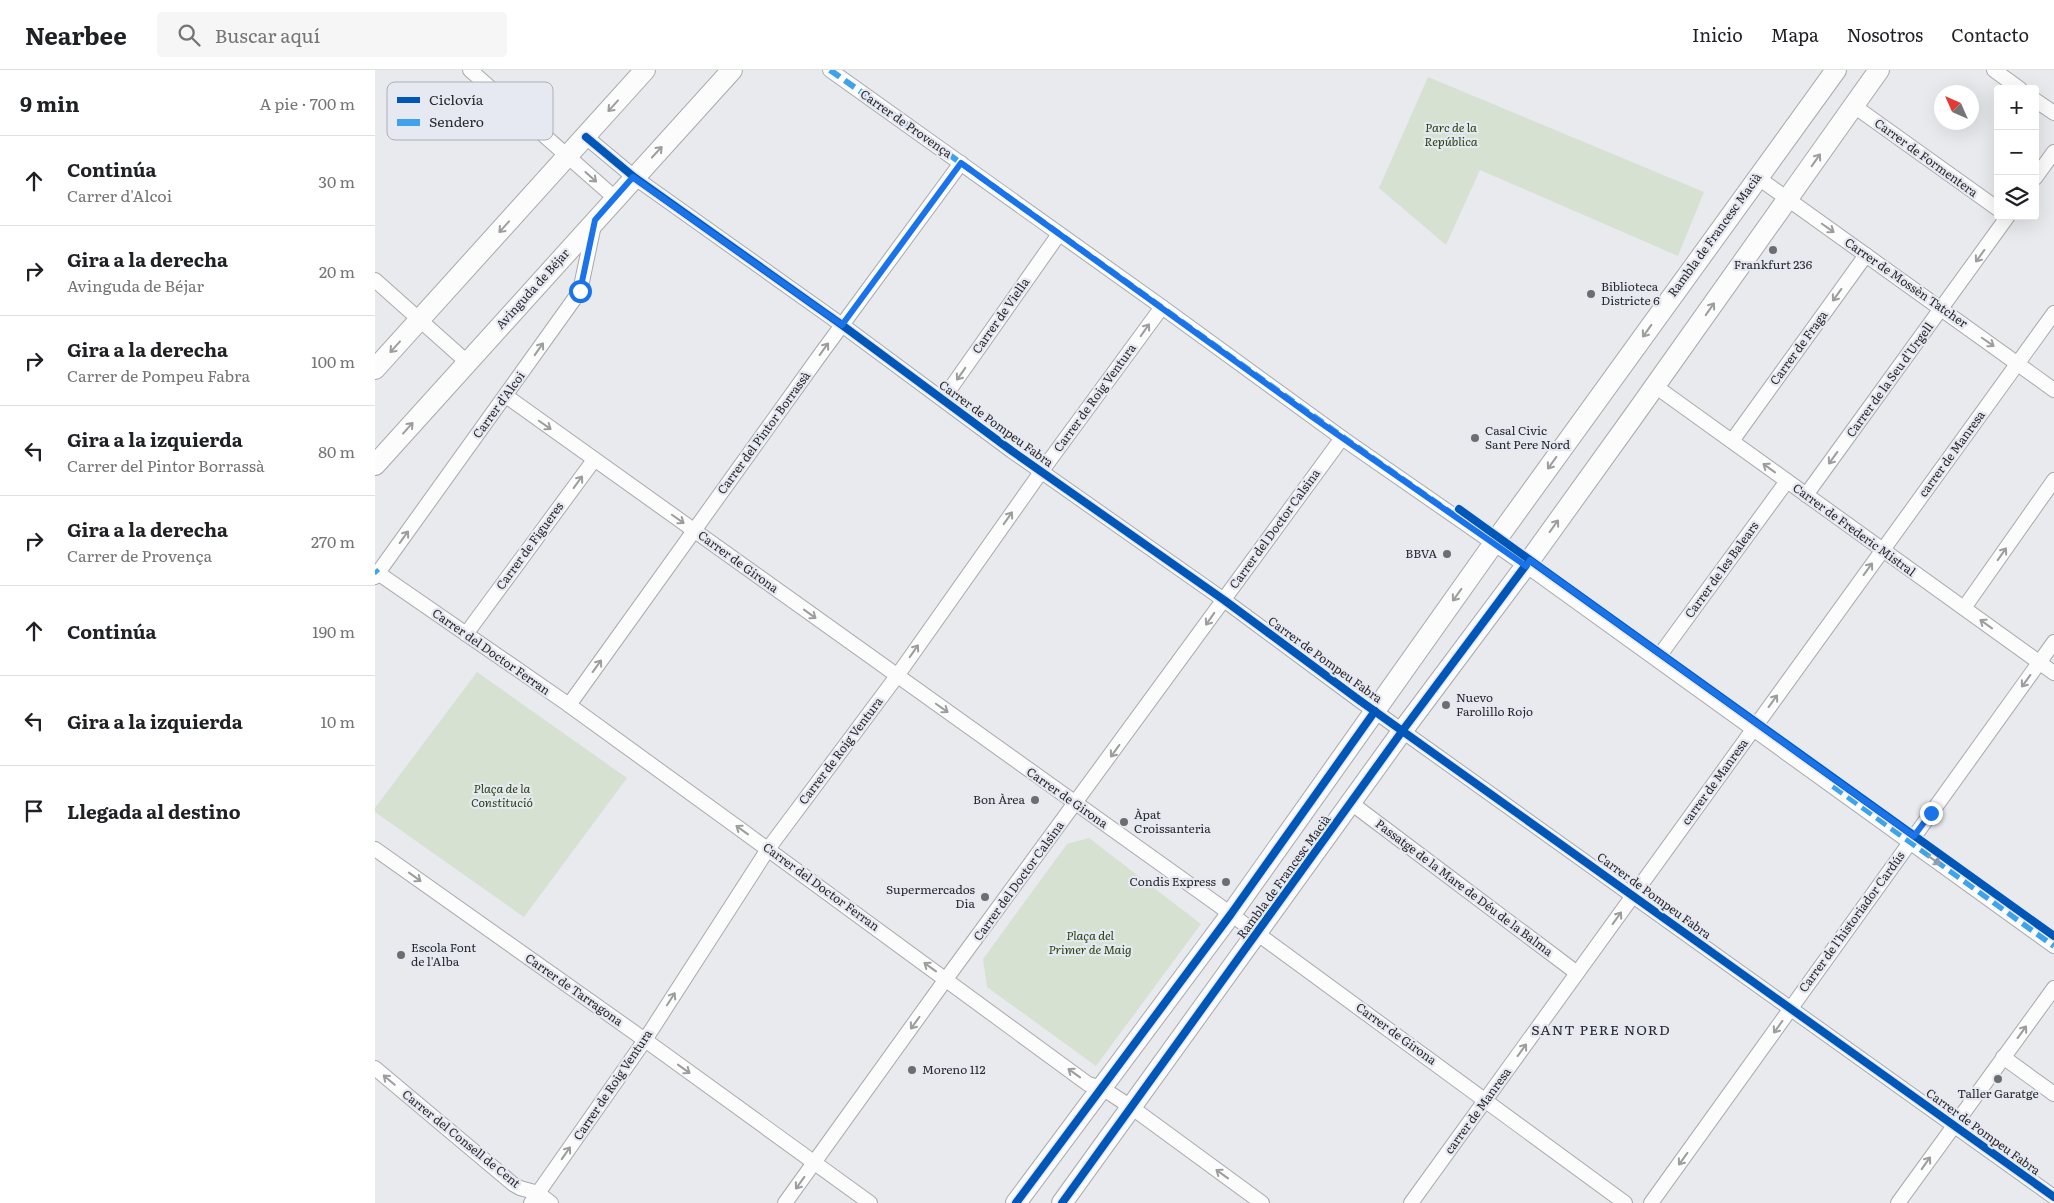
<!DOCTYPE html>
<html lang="es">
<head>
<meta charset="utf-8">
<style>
	:root { --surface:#fff; --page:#f6f6f6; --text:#202124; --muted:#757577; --line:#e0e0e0 }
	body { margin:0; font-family:Literata,serif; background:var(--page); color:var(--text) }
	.controls { position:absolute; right:15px; top:15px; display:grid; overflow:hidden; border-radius:5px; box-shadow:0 5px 20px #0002 }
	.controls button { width:45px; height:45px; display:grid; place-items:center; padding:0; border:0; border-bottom:1px solid var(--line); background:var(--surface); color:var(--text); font:25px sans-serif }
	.compass { position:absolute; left:1559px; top:15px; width:45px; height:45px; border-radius:50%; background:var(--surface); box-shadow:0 5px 20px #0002; rotate:315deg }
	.stop { position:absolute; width:15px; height:15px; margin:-11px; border:4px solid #1a73e8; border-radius:50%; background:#fff }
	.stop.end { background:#1a73e8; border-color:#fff; box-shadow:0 1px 5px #0008 }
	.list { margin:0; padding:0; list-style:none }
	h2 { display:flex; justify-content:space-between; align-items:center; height:65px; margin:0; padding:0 20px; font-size:21px }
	h2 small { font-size:16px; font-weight:400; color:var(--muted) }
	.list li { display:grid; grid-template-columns:32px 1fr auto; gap:15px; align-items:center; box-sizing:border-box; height:90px; padding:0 20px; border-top:1px solid var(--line) }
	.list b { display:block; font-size:19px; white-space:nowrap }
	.list p { margin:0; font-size:16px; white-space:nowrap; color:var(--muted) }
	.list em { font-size:16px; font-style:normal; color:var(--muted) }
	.icon { flex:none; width:28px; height:28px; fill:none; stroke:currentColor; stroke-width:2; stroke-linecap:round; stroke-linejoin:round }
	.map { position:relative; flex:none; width:1679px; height:1133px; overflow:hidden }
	header { display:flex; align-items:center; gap:30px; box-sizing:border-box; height:70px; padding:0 25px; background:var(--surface); border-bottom:1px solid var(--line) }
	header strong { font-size:24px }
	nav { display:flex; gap:28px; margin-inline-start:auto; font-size:18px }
	.search { width:350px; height:45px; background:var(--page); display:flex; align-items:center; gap:12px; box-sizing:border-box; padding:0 18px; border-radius:5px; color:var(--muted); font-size:19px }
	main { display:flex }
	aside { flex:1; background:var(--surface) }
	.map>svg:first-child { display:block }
	.green { fill:#d6e1d1 }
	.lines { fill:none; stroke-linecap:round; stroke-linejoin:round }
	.street-casing { stroke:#a8a9ac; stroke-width:16 }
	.secondary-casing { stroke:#a8a9ac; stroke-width:22 }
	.street { stroke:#fcfcfc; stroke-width:14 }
	.secondary { stroke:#fcfcfc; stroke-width:20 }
	.quiet { stroke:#3ea3eb; stroke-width:6; stroke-dasharray:12 6; stroke-linecap:butt }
	.cycleway-casing { stroke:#e6e9f1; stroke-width:11 }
	.cycleway { stroke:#0057b8; stroke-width:8 }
	.oneway { stroke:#9d9d9e }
	.route { stroke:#1a73e8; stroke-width:6 }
	.poi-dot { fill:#6c6d70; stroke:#e6e9f1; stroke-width:2 }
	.labels { text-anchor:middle; stroke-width:4.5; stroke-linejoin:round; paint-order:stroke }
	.street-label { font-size:12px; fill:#28292c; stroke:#e6e9f1 }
	.park-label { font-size:12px; font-style:italic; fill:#294210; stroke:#e6e9f1 }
	.poi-label { font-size:12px; fill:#28292c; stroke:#e6e9f1; text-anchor:start }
	.neighbourhood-label { font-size:14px; letter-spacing:1px; fill:#28292c; stroke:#e6e9f1 }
	.key { fill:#e6e9f1; stroke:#adafb6; stroke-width:1 }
	.key-label { font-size:14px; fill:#28292c }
</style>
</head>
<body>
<header>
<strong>Nearbee</strong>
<div class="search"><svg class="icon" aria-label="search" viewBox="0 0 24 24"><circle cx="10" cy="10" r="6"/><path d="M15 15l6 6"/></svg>Buscar aquí</div>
<nav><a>Inicio</a><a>Mapa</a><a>Nosotros</a><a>Contacto</a></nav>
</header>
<main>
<aside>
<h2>9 min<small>A pie · 700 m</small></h2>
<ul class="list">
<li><svg class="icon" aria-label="ahead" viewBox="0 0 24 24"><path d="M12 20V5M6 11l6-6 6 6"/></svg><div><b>Continúa</b><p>Carrer d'Alcoi</p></div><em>30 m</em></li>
<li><svg class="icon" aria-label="right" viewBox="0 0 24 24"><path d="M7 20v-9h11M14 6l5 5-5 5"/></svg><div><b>Gira a la derecha</b><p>Avinguda de Béjar</p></div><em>20 m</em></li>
<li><svg class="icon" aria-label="right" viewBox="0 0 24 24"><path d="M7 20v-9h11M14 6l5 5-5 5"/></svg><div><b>Gira a la derecha</b><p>Carrer de Pompeu Fabra</p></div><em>100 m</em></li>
<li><svg class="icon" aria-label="left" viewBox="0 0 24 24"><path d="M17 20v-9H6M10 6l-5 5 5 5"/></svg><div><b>Gira a la izquierda</b><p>Carrer del Pintor Borrassà</p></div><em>80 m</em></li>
<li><svg class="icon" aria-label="right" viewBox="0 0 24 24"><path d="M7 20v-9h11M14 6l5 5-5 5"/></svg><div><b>Gira a la derecha</b><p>Carrer de Provença</p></div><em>270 m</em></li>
<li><svg class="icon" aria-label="ahead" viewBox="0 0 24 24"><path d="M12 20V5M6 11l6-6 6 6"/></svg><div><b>Continúa</b></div><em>190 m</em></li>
<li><svg class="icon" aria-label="left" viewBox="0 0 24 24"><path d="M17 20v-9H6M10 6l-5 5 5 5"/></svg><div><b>Gira a la izquierda</b></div><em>10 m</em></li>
<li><svg class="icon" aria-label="arrive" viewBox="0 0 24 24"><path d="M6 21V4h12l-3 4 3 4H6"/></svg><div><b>Llegada al destino</b></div></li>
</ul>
</aside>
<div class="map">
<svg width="1679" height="1133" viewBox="0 0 1679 1133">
	<rect width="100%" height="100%" fill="#e9eaee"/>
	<g class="green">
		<polygon points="1053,7 1329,122 1303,186 1105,100 1071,175 1004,118"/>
		<polygon points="102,602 252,708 149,847 0,742 0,738"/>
		<polygon points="714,768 826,854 721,996 612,917 608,889 692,774"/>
	</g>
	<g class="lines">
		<g class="street-casing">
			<g id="street">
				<polyline points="95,0 240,128"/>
				<polyline points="455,0 787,237 967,368 1163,504 1679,876"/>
				<polyline points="1619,0 1645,19"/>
				<polyline points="1660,30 1679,43"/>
				<polyline points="1479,36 1623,139"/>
				<polyline points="211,67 259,107 467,255 637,381 849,530 984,630 1679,1127"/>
				<polyline points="1382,107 1679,320"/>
				<polyline points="1660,108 1679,82"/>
				<polyline points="0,210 92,292"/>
				<polyline points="1280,316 1679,603"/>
				<polyline points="131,326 842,834 1250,1133"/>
				<polyline points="568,329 684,164"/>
				<polyline points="1357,371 1491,185"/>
				<polyline points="1431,425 1633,146"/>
				<polyline points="3,503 194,635 365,759 713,1014 727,1018 756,1037 887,1133"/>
				<polyline points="0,507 205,221 219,155"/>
				<polyline points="1589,538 1679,410"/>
				<polyline points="91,564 219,390"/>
				<polyline points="1282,589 1412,411"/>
				<polyline points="194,635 445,285 586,93"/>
				<polyline points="976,733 1202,903"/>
				<polyline points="0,779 270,970 495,1133"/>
				<polyline points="1628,987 1679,1024"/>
				<polyline points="0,998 138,1114 145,1118 163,1123 176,1133"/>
				<polyline points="156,1133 270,970 393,779 522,606 666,402 787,237"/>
				<polyline points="410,1133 571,909 967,368"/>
				<polyline points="1036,1133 1679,243"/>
				<polyline points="1276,1133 1679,572"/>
				<polyline points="1523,1133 1679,918"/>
			</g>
		</g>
		<g class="secondary-casing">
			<g id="secondary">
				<polyline points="0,299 270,0"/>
				<polyline points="0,395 357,0"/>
				<polyline points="641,1133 856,844 1119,473 1461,0"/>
				<polyline points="687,1133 1028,660 1155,490 1260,344 1504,0"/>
			</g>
		</g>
		<use href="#street" class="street"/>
		<use href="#secondary" class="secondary"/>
		<g class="quiet">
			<path d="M 455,0 C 678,157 897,320 1121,474"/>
			<polyline points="0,500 3,503"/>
			<polyline points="1458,716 1679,876"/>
		</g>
		<g class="cycleway-casing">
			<g id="cycleway">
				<polyline points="211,67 259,107 467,255 637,381 849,530 984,630 1679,1127"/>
				<polyline points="1084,439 1679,866"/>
				<polyline points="641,1133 856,844 1000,641"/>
				<polyline points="687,1133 1028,660 1151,495"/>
			</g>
		</g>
		<use href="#cycleway" class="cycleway"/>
	</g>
	<defs><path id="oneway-shaft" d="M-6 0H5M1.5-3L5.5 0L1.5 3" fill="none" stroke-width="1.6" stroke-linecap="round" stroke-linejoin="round" transform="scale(1.25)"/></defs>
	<g class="oneway">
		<use href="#oneway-shaft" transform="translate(238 36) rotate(132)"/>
		<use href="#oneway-shaft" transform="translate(282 82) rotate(-47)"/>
		<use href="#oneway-shaft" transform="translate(1441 90) rotate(-55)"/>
		<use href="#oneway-shaft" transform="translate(216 107) rotate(42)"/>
		<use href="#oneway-shaft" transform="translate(129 157) rotate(132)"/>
		<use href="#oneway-shaft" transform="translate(1453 158) rotate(35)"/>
		<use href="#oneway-shaft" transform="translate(1605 186) rotate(126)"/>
		<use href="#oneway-shaft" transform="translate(1462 225) rotate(126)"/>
		<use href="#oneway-shaft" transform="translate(1335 239) rotate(-55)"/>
		<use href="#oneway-shaft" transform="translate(770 260) rotate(-55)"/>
		<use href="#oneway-shaft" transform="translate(1272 261) rotate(126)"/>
		<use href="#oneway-shaft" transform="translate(1613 272) rotate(35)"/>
		<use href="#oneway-shaft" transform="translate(20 277) rotate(132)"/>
		<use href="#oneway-shaft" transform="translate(164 279) rotate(-55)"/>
		<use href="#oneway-shaft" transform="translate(449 279) rotate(-54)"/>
		<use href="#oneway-shaft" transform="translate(586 304) rotate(125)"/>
		<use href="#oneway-shaft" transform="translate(170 355) rotate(35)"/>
		<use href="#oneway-shaft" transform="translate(33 358) rotate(-48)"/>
		<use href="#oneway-shaft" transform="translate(1458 388) rotate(126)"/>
		<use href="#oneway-shaft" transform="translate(1177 393) rotate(126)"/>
		<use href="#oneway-shaft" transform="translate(1394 398) rotate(-144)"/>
		<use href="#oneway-shaft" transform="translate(203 412) rotate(-54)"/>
		<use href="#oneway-shaft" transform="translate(633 448) rotate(-55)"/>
		<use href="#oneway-shaft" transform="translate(303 449) rotate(35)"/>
		<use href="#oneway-shaft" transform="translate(1179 456) rotate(-54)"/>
		<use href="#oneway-shaft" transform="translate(29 467) rotate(-54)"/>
		<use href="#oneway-shaft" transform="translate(1627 484) rotate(-55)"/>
		<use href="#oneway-shaft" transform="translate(1493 499) rotate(-54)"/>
		<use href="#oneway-shaft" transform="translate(1082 525) rotate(126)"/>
		<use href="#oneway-shaft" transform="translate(435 544) rotate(36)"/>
		<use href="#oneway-shaft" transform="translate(835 549) rotate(125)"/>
		<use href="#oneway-shaft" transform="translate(1611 554) rotate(-144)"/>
		<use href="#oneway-shaft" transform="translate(539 581) rotate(-55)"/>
		<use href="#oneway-shaft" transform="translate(222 596) rotate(-54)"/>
		<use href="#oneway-shaft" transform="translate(1651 611) rotate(126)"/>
		<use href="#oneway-shaft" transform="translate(1398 631) rotate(-54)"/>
		<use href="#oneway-shaft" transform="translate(567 638) rotate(35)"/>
		<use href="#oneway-shaft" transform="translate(740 681) rotate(126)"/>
		<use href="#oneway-shaft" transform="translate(367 760) rotate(-144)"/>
		<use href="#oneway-shaft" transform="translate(1559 790) rotate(36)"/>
		<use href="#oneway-shaft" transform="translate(40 807) rotate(36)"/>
		<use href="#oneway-shaft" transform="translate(1242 848) rotate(-54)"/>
		<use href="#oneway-shaft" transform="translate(555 897) rotate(-144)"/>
		<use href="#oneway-shaft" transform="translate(296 929) rotate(-57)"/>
		<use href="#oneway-shaft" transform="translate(540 953) rotate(126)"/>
		<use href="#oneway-shaft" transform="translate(1403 957) rotate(126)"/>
		<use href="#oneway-shaft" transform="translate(1647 962) rotate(-54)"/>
		<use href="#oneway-shaft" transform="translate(1147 980) rotate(-54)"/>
		<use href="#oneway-shaft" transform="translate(309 999) rotate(36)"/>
		<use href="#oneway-shaft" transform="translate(699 1003) rotate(-144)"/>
		<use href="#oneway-shaft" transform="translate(14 1010) rotate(-140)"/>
		<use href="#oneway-shaft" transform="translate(191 1083) rotate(-55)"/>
		<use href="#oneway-shaft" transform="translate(1308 1089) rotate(126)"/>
		<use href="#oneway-shaft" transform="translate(1551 1093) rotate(-55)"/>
		<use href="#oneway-shaft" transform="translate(847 1104) rotate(-144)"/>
		<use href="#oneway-shaft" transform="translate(425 1113) rotate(126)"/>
	</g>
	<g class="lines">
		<polyline class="route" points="205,221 220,150 258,107 467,255 586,93 936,346 1151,496 1155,490 1539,766 1556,743"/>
	</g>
	<g class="poi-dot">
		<circle cx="1398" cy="180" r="5"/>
		<circle cx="1216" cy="224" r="5"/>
		<circle cx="1100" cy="368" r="5"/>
		<circle cx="1072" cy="484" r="5"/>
		<circle cx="1071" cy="635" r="5"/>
		<circle cx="660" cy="730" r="5"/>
		<circle cx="749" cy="752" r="5"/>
		<circle cx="851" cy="812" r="5"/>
		<circle cx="610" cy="827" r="5"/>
		<circle cx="26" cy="885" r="5"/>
		<circle cx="537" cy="1000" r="5"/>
		<circle cx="1623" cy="1009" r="5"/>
	</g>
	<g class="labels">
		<g class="street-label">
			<text transform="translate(531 54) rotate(35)" y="4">Carrer de Provença</text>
			<text transform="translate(1551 88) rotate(36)" y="4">Carrer de Formentera</text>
			<text transform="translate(1340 165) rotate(-54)" y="4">Rambla de Francesc Macià</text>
			<text transform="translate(1531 213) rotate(35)" y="4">Carrer de Mossèn Tatcher</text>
			<text transform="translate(158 219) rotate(-48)" y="4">Avinguda de Béjar</text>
			<text transform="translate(626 246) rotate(-55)" y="4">Carrer de Viella</text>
			<text transform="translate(1424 278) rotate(-54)" y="4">Carrer de Fraga</text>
			<text transform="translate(1515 310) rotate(-54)" y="4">Carrer de la Seu d'Urgell</text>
			<text transform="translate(720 328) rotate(-54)" y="4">Carrer de Roig Ventura</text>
			<text transform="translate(124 335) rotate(-54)" y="4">Carrer d'Alcoi</text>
			<text transform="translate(621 354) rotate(36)" y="4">Carrer de Pompeu Fabra</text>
			<text transform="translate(389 363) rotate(-54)" y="4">Carrer del Pintor Borrassà</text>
			<text transform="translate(1577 384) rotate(-54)" y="4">carrer de Manresa</text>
			<text transform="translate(900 459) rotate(-54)" y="4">Carrer del Doctor Calsina</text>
			<text transform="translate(1479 460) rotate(36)" y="4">Carrer de Frederic Mistral</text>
			<text transform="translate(155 476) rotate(-54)" y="4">Carrer de Figueres</text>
			<text transform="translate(363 492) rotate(36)" y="4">Carrer de Girona</text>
			<text transform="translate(1347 500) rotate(-54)" y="4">Carrer de les Balears</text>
			<text transform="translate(116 582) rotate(35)" y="4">Carrer del Doctor Ferran</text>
			<text transform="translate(950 590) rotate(36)" y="4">Carrer de Pompeu Fabra</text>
			<text transform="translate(466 681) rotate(-53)" y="4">Carrer de Roig Ventura</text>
			<text transform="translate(1340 712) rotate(-54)" y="4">carrer de Manresa</text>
			<text transform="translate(692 728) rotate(35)" y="4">Carrer de Girona</text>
			<text transform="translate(909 807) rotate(-54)" y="4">Rambla de Francesc Macià</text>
			<text transform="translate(644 811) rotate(-54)" y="4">Carrer del Doctor Calsina</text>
			<text transform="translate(446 817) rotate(36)" y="4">Carrer del Doctor Ferran</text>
			<text transform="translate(1089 818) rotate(37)" y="4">Passatge de la Mare de Déu de la Balma</text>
			<text transform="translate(1279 826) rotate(36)" y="4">Carrer de Pompeu Fabra</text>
			<text transform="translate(1477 852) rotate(-54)" y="4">Carrer de l'historiador Cardús</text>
			<text transform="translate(199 920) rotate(35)" y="4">Carrer de Tarragona</text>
			<text transform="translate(1021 964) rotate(36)" y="4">Carrer de Girona</text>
			<text transform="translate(238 1015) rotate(-56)" y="4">Carrer de Roig Ventura</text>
			<text transform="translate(1103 1041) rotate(-54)" y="4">carrer de Manresa</text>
			<text transform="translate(1608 1062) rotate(36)" y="4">Carrer de Pompeu Fabra</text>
			<text transform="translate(86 1069) rotate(39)" y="4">Carrer del Consell de Cent</text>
		</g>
		<g class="park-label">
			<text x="1076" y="62">Parc de la<tspan x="1076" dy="14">República</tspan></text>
			<text x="127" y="723">Plaça de la<tspan x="127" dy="14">Constitució</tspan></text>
			<text x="715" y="870">Plaça del<tspan x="715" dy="14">Primer de Maig</tspan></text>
		</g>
		<g class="poi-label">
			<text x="1398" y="199" text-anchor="middle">Frankfurt 236</text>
			<text x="1226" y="221">Biblioteca<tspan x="1226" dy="14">Districte 6</tspan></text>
			<text x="1110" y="365">Casal Civic<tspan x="1110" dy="14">Sant Pere Nord</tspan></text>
			<text x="1062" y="488" text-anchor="end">BBVA</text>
			<text x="1081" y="632">Nuevo<tspan x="1081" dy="14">Farolillo Rojo</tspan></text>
			<text x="650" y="734" text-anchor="end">Bon Àrea</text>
			<text x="759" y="749">Àpat<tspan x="759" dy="14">Croissanteria</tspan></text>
			<text x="841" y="816" text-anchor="end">Condis Express</text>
			<text x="600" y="824" text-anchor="end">Supermercados<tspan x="600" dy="14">Dia</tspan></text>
			<text x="36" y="882">Escola Font<tspan x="36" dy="14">de l'Alba</tspan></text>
			<text x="547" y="1004">Moreno 112</text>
			<text x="1623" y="1028" text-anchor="middle">Taller Garatge</text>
		</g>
		<g class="neighbourhood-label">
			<text x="1226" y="965">SANT PERE NORD</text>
		</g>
	</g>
	<rect x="12" y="12" width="166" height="58" rx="8" class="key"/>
	<rect x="22" y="27" width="23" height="6" fill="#0057b8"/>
	<rect x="22" y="49" width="23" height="7" fill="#3ea3eb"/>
	<g class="key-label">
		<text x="54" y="35">Ciclovía</text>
		<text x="54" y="57">Sendero</text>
	</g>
</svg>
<div class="controls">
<button>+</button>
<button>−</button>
<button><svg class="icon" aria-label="layers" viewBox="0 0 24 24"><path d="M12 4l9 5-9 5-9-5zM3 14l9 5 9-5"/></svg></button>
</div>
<svg class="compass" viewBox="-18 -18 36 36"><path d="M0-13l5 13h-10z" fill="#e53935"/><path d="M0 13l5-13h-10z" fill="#757577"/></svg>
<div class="stop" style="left:205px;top:221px"></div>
<div class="stop end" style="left:1556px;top:743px"></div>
</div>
</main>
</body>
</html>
